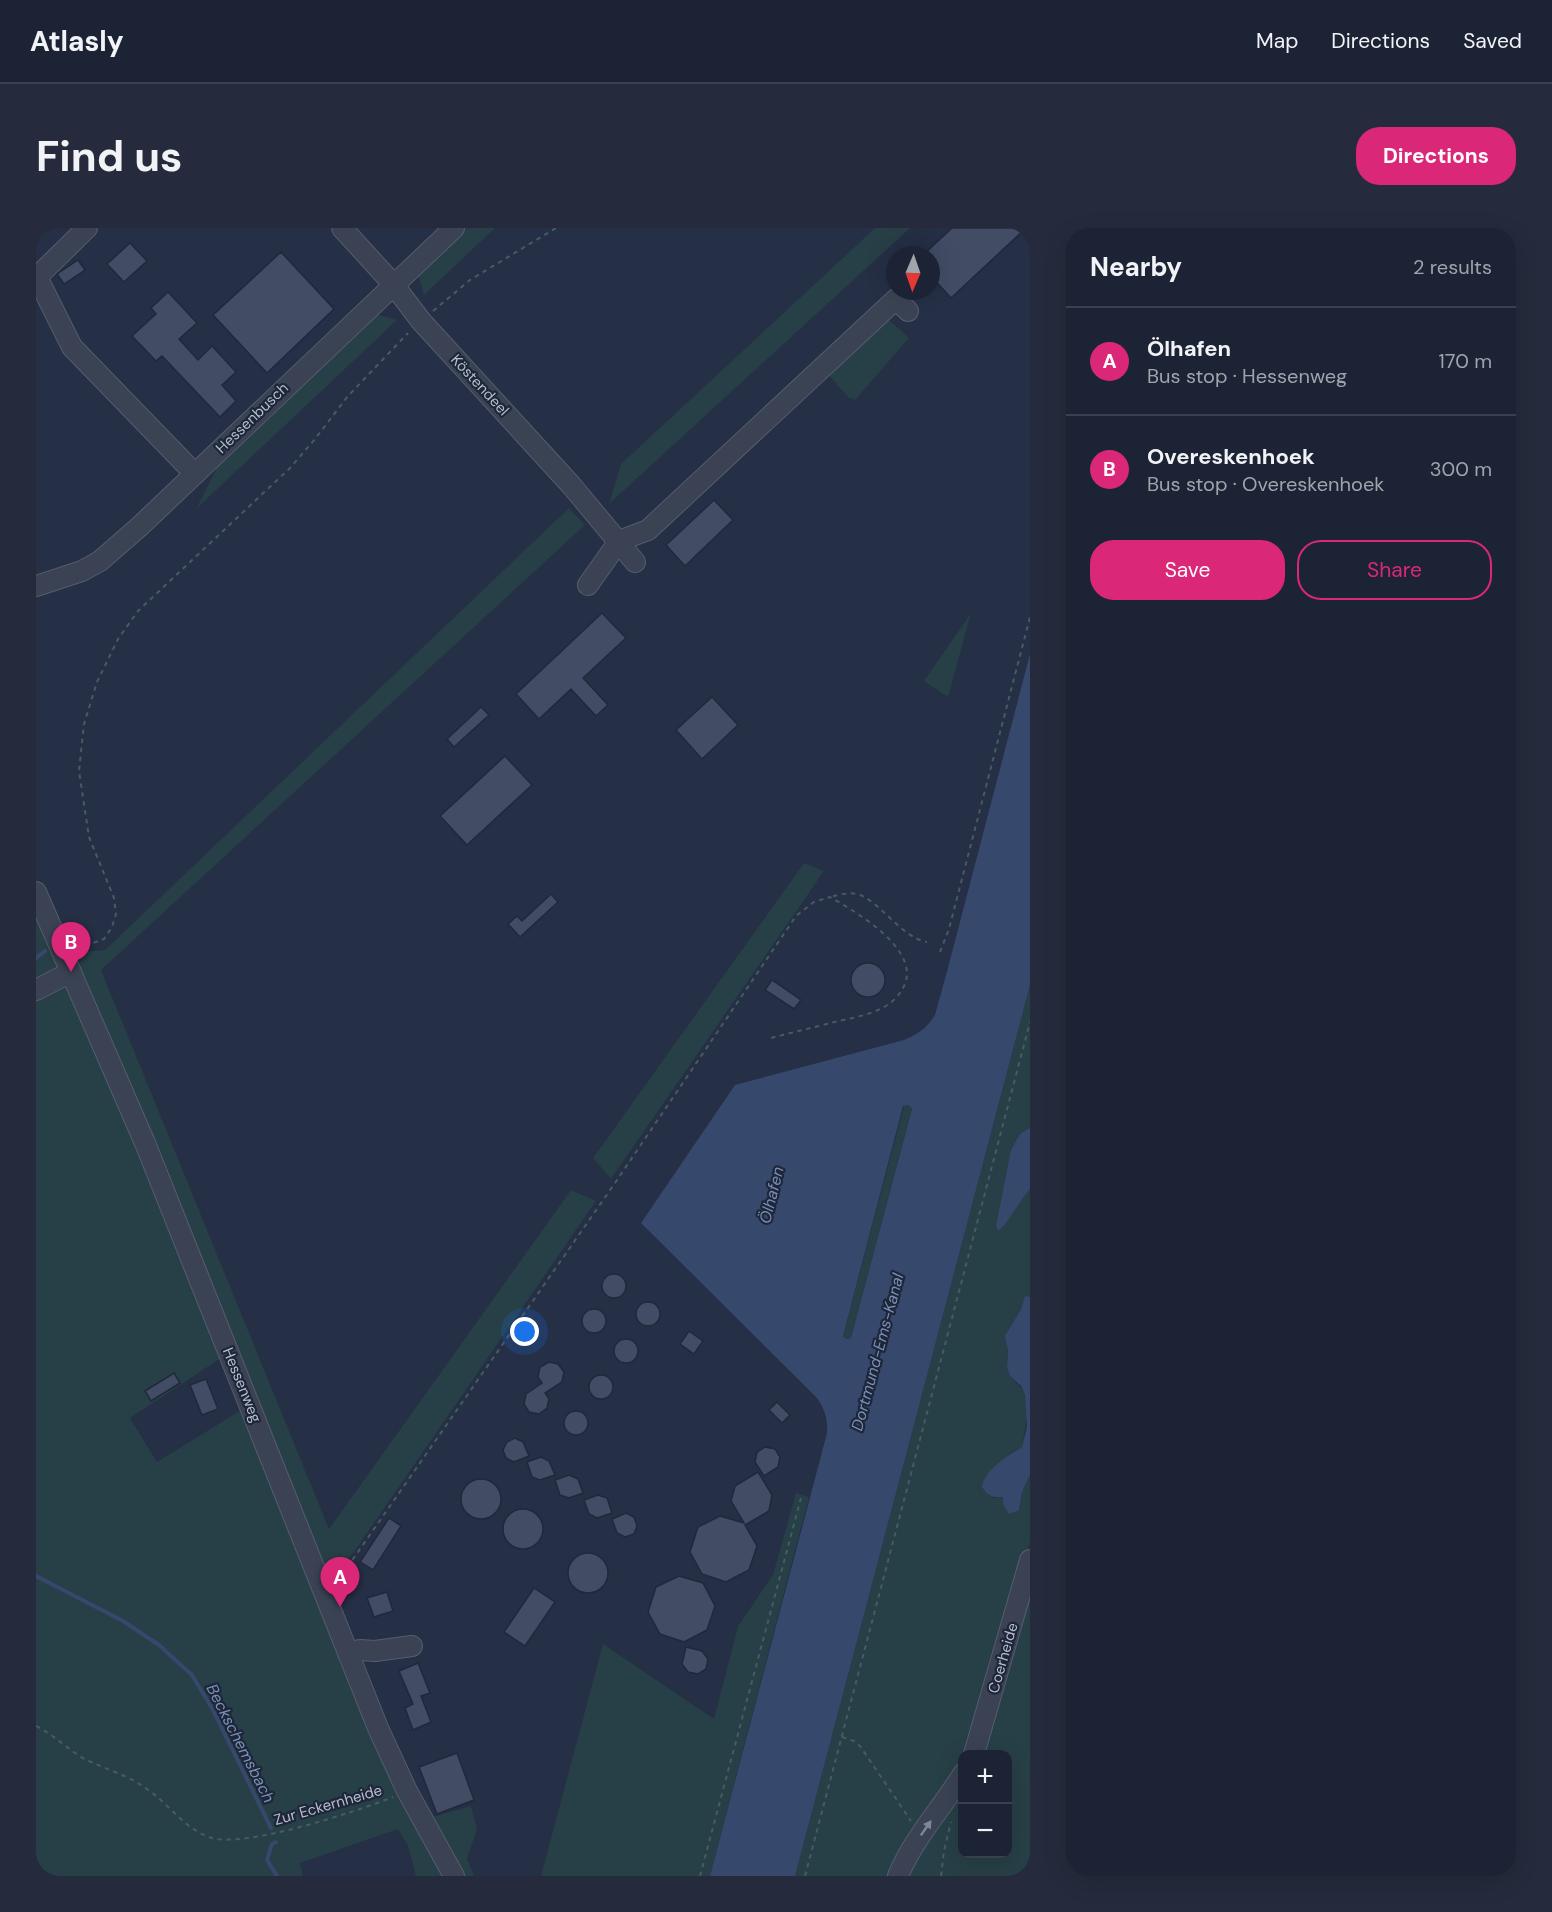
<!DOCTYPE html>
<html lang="en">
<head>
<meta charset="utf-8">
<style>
	:root { --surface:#1c2334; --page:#252b3c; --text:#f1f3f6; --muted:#a0a4ac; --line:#3a404f; --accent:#db2777 }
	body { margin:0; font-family:"DM Sans",sans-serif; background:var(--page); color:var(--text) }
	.controls { position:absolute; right:18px; bottom:18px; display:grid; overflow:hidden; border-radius:12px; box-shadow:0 6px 24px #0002 }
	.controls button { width:54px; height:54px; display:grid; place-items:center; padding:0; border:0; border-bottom:2px solid var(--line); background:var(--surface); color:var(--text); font:30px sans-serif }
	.compass { position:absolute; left:850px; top:18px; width:54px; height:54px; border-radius:50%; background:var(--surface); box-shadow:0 6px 24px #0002; rotate:182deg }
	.you { position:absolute; left:489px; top:1104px; width:21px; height:21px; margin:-15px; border:4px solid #fff; border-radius:50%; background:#1a73e8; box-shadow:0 0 0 9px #1a73e833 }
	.badge { display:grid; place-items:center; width:39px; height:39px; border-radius:50%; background:var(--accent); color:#fff; font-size:20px; font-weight:700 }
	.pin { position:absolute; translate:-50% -50px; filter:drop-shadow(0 2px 3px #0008) }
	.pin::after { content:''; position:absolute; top:32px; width:21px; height:18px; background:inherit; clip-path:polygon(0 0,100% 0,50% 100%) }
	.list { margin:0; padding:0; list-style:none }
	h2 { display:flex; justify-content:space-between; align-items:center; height:78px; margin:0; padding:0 24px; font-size:26px }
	h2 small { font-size:20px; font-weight:400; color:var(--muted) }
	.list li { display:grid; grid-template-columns:39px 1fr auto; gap:18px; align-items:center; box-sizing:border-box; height:108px; padding:0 24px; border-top:2px solid var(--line) }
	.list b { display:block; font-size:22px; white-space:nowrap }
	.list p { margin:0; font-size:20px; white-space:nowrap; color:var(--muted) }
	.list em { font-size:20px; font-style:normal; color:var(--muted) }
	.actions { display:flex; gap:12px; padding:18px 24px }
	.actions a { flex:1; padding:14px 0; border:2px solid var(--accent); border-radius:24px; text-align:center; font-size:21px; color:var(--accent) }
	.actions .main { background:var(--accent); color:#fff }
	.map { position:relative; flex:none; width:994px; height:1648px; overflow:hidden; border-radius:24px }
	header { display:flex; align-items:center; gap:36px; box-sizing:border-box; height:84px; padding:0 30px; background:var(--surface); border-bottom:2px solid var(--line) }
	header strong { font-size:28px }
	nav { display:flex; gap:33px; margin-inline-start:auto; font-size:21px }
	.intro { display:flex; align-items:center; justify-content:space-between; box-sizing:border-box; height:144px; padding:0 36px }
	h1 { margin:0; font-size:42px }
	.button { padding:15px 27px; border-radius:24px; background:var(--accent); color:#fff; font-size:21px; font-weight:700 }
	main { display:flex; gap:36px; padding:0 36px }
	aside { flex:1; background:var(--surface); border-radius:24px; box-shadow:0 6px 24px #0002 }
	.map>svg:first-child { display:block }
	.green { fill:#273f46 }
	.water { fill:#37486d; fill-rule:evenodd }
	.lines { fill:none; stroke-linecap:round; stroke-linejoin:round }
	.stream { stroke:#37486d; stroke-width:4 }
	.building { fill:#424c65; stroke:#20293b; stroke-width:1.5 }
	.minor-casing { stroke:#555d6e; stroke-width:22 }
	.path { stroke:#465c62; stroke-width:2; stroke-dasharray:4.5 4.5; stroke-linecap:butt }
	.minor { stroke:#3a4254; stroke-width:20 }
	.oneway { fill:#7f8697 }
	.labels { text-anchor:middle; stroke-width:4.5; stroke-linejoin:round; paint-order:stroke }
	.street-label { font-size:15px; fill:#b7bdce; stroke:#1e273a }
	.water-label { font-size:16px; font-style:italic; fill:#7c8fb7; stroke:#1e273a }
</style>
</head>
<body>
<header>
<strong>Atlasly</strong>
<nav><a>Map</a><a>Directions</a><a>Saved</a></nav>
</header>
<div class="intro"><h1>Find us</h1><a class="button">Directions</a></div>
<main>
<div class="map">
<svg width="994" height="1648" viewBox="0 0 994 1648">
	<rect width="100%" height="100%" fill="#252f45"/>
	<g class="green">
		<polygon points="430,0 459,0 388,67 382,45"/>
		<polygon points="839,0 874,0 573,276 585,236"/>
		<polygon points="339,86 361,92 160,281 187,228"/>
		<polygon points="851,90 873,110 819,172 813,170 789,143"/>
		<polygon points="533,280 549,297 65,742 293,1301 535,962 560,973 318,1324 294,1350 37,732 47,724 69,722"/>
		<polygon points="935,385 912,469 888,453"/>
		<polygon points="768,635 788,643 575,951 557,930"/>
		<polygon points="0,676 26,739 0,756"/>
		<polygon points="31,752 185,1130 94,1190 121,1234 205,1182 408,1648 380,1648 372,1618 362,1601 264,1635 267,1648 0,1648 0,772"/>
		<path d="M 994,757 L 994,1069 C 987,1072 987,1076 984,1083 C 972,1103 970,1103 972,1126 C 972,1131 971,1136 971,1140 C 973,1152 986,1156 989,1168 C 993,1185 989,1202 986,1219 L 973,1226 L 952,1267 L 958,1270 L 967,1269 L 983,1282 L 986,1264 L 994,1247 L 994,1314 L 956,1457 L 934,1526 L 927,1526 L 926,1539 L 927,1626 L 972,1626 L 972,1526 L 942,1526 L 994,1351 L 994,1648 L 759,1648 Z"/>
		<polygon points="872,877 876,881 815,1110 810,1111 807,1108 868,878"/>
		<polygon points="760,1265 773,1269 674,1648 505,1648 567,1416 678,1491 702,1398 737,1347"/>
		<polygon points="435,1578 441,1601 431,1631 438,1648 426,1648 393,1590"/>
	</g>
	<g class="water">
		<path d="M 994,426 L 994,757 L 759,1648 L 674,1648 L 791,1205 C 792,1191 789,1182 781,1170 L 605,995 L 699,857 L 868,812 C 882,806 891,800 899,787 L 913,736 ZM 872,877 L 876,881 L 815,1110 L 810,1111 L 807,1108 L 867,878 Z"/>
		<path d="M 994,900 L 994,961 C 983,973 973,995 962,1003 L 960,998 L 975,922 L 984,906 Z"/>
		<path d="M 989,1068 L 994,1069 L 994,1247 L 986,1264 L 983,1282 L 973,1286 L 967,1276 L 967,1269 C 956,1270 952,1268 946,1259 C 949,1241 971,1228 986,1219 L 991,1199 L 989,1167 L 985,1158 L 974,1148 L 971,1140 L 972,1123 L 969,1108 L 985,1081 Z"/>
	</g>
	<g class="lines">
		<g class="stream">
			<polyline points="0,730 9,723"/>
			<polyline points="0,1348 87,1393 123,1417 156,1447 177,1482 235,1600"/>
			<polyline points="240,1614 236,1616 231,1632 241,1648"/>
		</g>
	</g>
	<g class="building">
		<polygon points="916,0 990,0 915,70 895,48 895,27 887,27"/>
		<polygon points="94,15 111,33 88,54 71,36"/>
		<polygon points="245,24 298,81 231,145 177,87"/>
		<polygon points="42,32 49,42 28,56 21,46"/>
		<polygon points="132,64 161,95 143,111 162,132 176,118 200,144 186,157 200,173 184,189 126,128 120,133 96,108 120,86 115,80"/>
		<polygon points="678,272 697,292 649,338 630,317"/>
		<polygon points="566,385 590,410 547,450 572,477 560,488 535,461 503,491 480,466"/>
		<polygon points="676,469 702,497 666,531 640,502"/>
		<polygon points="445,479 453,487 418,519 411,511"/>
		<polygon points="469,528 496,557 431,617 404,588"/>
		<polygon points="515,666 522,674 484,709 472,696 481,688 486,693"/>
		<circle cx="832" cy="752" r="17"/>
		<polygon points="736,752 765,772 758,781 729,762"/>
		<circle cx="578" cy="1058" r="12"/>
		<circle cx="612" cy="1086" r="12"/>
		<circle cx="558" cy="1093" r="12"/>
		<polygon points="653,1103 667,1113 658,1126 644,1116"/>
		<circle cx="590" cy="1123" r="12"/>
		<polygon points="513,1134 522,1136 528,1144 526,1154 509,1165 513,1171 511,1180 503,1186 493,1184 488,1176 490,1166 506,1155 502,1149 504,1139"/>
		<polygon points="138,1145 144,1155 115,1173 109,1163"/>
		<circle cx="565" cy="1159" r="12"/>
		<polygon points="170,1151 182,1181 166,1187 154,1157"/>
		<polygon points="741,1174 754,1187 746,1195 733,1182"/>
		<circle cx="540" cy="1195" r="12"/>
		<polygon points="479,1210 487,1214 493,1228 478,1234 470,1230 467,1222 471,1214"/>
		<polygon points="729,1219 739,1221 744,1229 742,1239 728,1248 719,1234 721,1224"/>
		<polygon points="505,1229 513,1233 519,1247 504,1252 496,1249 491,1234"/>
		<polygon points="722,1244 736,1267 733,1283 709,1297 721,1318 713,1342 690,1354 666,1346 654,1324 662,1299 684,1288 708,1295 695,1273 699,1258"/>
		<polygon points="533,1247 542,1251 547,1265 533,1270 524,1267 519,1252"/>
		<circle cx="445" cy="1271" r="20"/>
		<polygon points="562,1267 571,1270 576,1285 561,1290 553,1286 548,1272"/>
		<circle cx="487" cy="1301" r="20"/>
		<polygon points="590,1285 598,1289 601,1298 598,1306 589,1309 581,1305 576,1291"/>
		<polygon points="353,1290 365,1298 337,1342 324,1334"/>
		<circle cx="552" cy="1345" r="20"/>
		<polygon points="643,1348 667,1355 679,1378 671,1402 648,1414 624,1406 612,1384 620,1359"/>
		<polygon points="498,1360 519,1374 489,1418 468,1404"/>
		<polygon points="351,1364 357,1383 338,1389 331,1370"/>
		<polygon points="650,1419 666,1423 672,1431 670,1441 662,1446 652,1444 646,1436"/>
		<polygon points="382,1435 394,1465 385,1468 395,1494 377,1502 369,1480 377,1476 363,1443"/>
		<polygon points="421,1525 438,1572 401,1586 383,1539"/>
	</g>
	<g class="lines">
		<g class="minor-casing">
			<g id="minor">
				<polyline points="306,0 357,56 385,93 535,257 599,334"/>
				<polyline points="0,46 1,49 51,0"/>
				<polyline points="1,49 36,119 159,246"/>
				<polyline points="583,313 612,302 860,71 872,83"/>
				<polyline points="552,357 583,313"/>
				<polyline points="0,358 46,343 64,333 103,299 418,0"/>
				<polyline points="0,664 109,915 342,1500 371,1563 418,1648"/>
				<polyline points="0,762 35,744"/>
				<polyline points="312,1425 324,1422 339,1423 376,1418"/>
				<polyline points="938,1526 994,1332"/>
				<path d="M 862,1648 C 877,1611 906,1580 927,1546"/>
			</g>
		</g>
		<g class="path">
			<polyline points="397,83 434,52 520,0"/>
			<path d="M 797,668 C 804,667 813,664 820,666 C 841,669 865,710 891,714"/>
			<polyline points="40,719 57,715 68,711 76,699 80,686 78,670 53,609 43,543 48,496 61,454 82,411 102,383 254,240 279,211 312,168 372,105"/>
			<polyline points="904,724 913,701 994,389"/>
			<path d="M 301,1354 L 579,955 L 760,688 L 778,674 L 794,669 C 820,684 879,718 870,753 C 866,765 858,774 846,780 C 833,787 817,790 802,793 C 780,799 757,804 735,810"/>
			<path d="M 0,1498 C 17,1506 29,1519 45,1529 C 67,1541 91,1546 111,1561 C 133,1576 149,1602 176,1610 C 210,1620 322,1583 357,1569"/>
			<polyline points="806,1509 818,1513 824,1518 875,1593"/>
			<polyline points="664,1648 765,1270"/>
			<polyline points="769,1648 994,794"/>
			<polyline points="905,1648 908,1623 915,1594"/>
		</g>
		<use href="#minor" class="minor"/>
	</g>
	<defs><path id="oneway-solid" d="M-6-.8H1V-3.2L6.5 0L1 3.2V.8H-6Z" transform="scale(1.5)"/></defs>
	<use class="oneway" href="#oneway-solid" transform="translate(890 1600) rotate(-55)"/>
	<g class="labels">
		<g class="street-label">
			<text transform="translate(444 157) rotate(47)" y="5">Köstendeel</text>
			<text transform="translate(216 190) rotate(-44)" y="5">Hessenbusch</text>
			<text transform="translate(206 1157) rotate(68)" y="5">Hessenweg</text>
			<text transform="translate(967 1430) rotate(-74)" y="5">Coerheide</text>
			<text transform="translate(292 1577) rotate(-16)" y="5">Zur Eckernheide</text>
		</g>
		<g class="water-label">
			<text transform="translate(735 967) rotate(-76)" y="6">Ölhafen</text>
			<text transform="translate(841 1124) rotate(-75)" y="6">Dortmund-Ems-Kanal</text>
			<text transform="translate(205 1515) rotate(63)" y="6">Beckschemsbach</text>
		</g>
	</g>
</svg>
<div class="controls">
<button>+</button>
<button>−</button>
</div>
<svg class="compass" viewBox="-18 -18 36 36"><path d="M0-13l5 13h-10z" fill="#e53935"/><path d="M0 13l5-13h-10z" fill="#a0a4ac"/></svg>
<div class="you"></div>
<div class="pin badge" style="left:304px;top:1379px">A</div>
<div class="pin badge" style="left:35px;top:744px">B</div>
</div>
<aside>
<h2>Nearby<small>2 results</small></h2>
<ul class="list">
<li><span class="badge">A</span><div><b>Ölhafen</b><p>Bus stop · Hessenweg</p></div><em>170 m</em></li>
<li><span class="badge">B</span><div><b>Overeskenhoek</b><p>Bus stop · Overeskenhoek</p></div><em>300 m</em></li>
</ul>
<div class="actions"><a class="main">Save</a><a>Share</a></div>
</aside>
</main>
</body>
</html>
